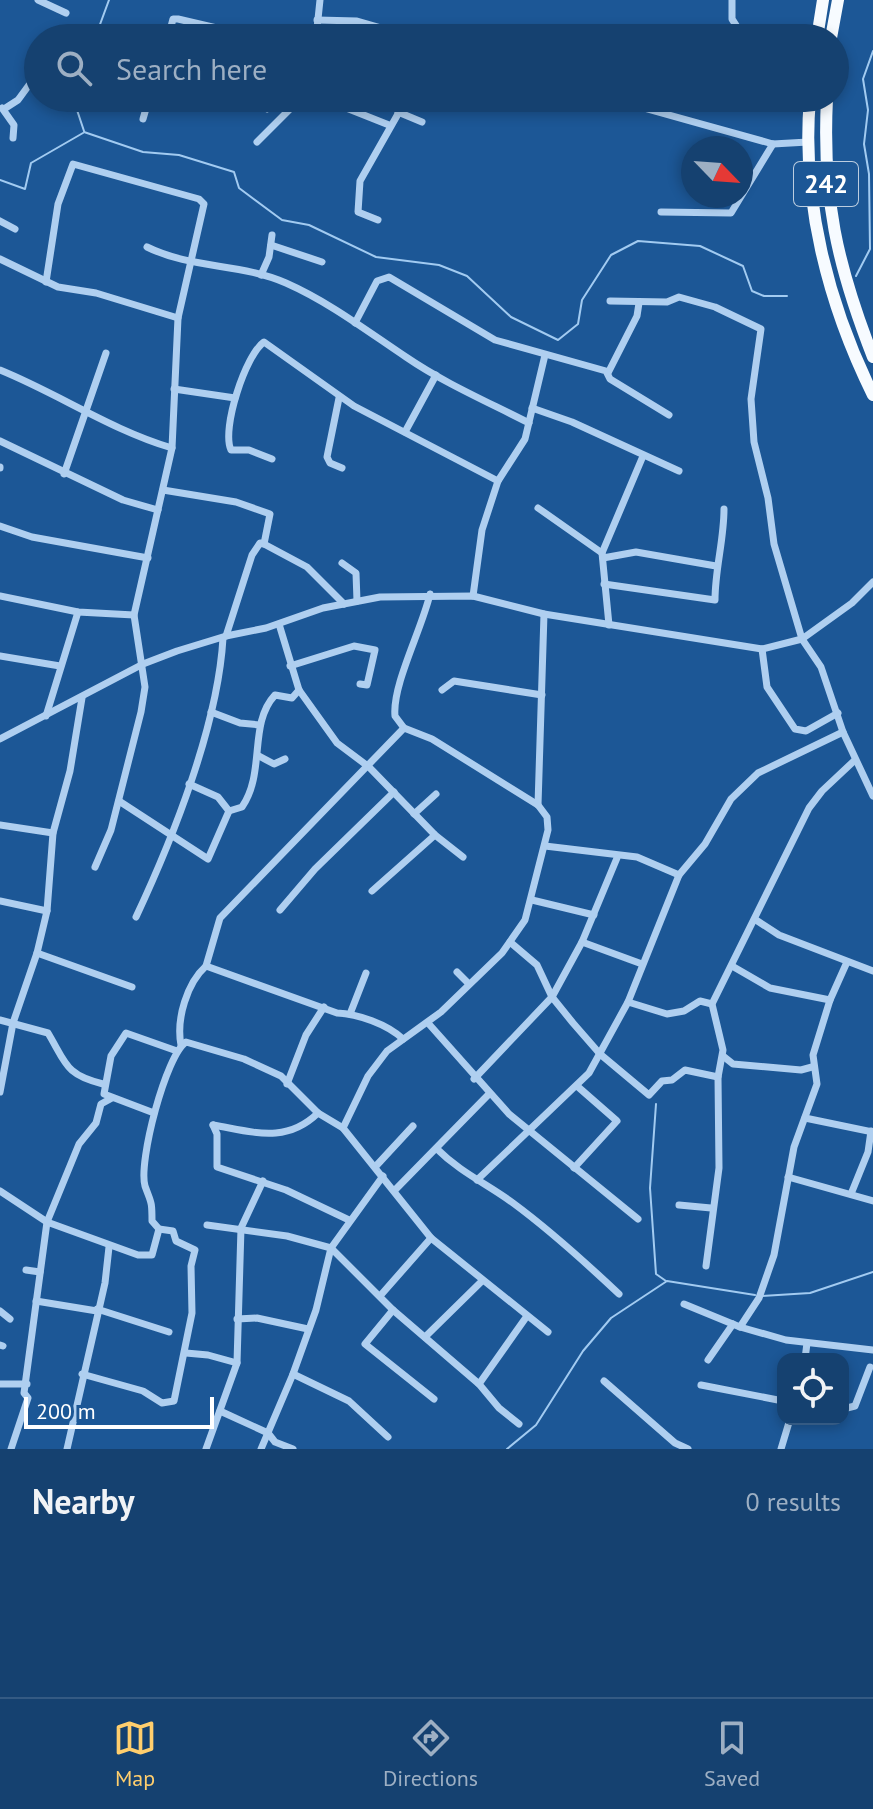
<!DOCTYPE html>
<html lang="en">
<head>
<meta charset="utf-8">
<style>
	:root { --surface:#154170; --page:#1e4875; --text:#f1f3f6; --muted:#9dafc3; --line:#345a83; --accent:#ffce6d }
	body { margin:0; font-family:"PT Sans",sans-serif; background:var(--page); color:var(--text) }
	.controls { position:absolute; right:24px; bottom:24px; display:grid; overflow:hidden; border-radius:16px; box-shadow:0 4px 12px #0003 }
	.controls button { width:72px; height:72px; display:grid; place-items:center; padding:0; border:0; border-bottom:2px solid var(--line); background:var(--surface); color:var(--text); font:40px sans-serif }
	.compass { position:absolute; left:681px; top:136px; width:72px; height:72px; border-radius:50%; background:var(--surface); box-shadow:0 4px 12px #0003; rotate:115deg }
	.scale { position:absolute; left:24px; bottom:20px; width:190px; box-sizing:border-box; padding-left:8px; border:4px solid #fff; border-top:0; font-size:22px; line-height:28px; white-space:nowrap; color:#fff; -webkit-text-stroke:6px #1c5796; paint-order:stroke }
	.list { margin:0; padding:0; list-style:none }
	h2 { display:flex; justify-content:space-between; align-items:center; height:104px; margin:0; padding:0 32px; font-size:34px }
	h2 small { font-size:26px; font-weight:400; color:var(--muted) }
	.icon { flex:none; width:44px; height:44px; fill:none; stroke:currentColor; stroke-width:2; stroke-linecap:round; stroke-linejoin:round }
	.map { position:relative; flex:none; width:873px; height:1449px; overflow:hidden }
	.search { position:absolute; background:var(--surface); box-shadow:0 4px 12px #0003; left:24px; right:24px; top:24px; height:88px; display:flex; align-items:center; gap:20px; box-sizing:border-box; padding:0 28px; border-radius:44px; color:var(--muted); font-size:30px }
	.sheet { height:248px; background:var(--surface) }
	nav { display:flex; justify-content:space-around; align-items:center; box-sizing:border-box; height:112px; border-top:2px solid var(--line); background:var(--surface); font-size:22px; color:var(--muted) }
	nav a { display:grid; justify-items:center; gap:4px }
	nav .on { color:var(--accent) }
	.map>svg:first-child { display:block }
	.lines { fill:none; stroke-linecap:round; stroke-linejoin:round }
	.stream { stroke:#a2cbf1; stroke-width:2 }
	.street { stroke:#afcff0; stroke-width:7 }
	.primary { stroke:#f7fbff; stroke-width:12 }
	.labels { text-anchor:middle; stroke-width:7; stroke-linejoin:round; paint-order:stroke }
	.shield { fill:#1c5796; stroke:#bbcde0; stroke-width:2 }
	.shield-label { font-size:26px; font-weight:bold; fill:#fff }
</style>
</head>
<body>
<div class="map">
<svg width="873" height="1449" viewBox="0 0 873 1449">
	<rect width="100%" height="100%" fill="#1c5796"/>
	<g class="lines">
		<g class="stream">
			<polyline points="95,38 109,0"/>
			<polyline points="73,98 84,131"/>
			<polyline points="84,132 143,152 179,155 234,172 239,188 282,220 309,225 376,257 439,265 467,276 511,317 558,340 578,324 582,300 611,255 638,241 700,246 743,266 752,291 764,296 787,296"/>
			<polyline points="0,180 25,189 31,163 83,133"/>
			<polyline points="856,276 870,249 869,174 864,144 868,110 863,79 873,51"/>
			<polyline points="656,1104 650,1188 656,1274 666,1281"/>
			<polyline points="762,1296 810,1293 873,1272"/>
			<polyline points="507,1449 536,1425 583,1351 611,1318 667,1281 755,1295"/>
		</g>
		<g class="street">
			<polyline points="38,0 66,13"/>
			<polyline points="732,0 732,19 739,30 735,38"/>
			<polyline points="317,20 357,21 416,38"/>
			<polyline points="168,38 173,19 178,19 260,38"/>
			<polyline points="316,38 320,0"/>
			<polyline points="264,98 260,104 267,109 272,104 269,98"/>
			<polyline points="321,98 389,125"/>
			<polyline points="624,98 633,105 773,144 808,142"/>
			<polyline points="99,105 101,98"/>
			<polyline points="2,108 14,125 13,138"/>
			<polyline points="4,109 18,100 29,85"/>
			<polyline points="398,112 422,122"/>
			<polyline points="143,119 149,98"/>
			<polyline points="257,142 301,98"/>
			<polyline points="661,212 731,213 773,144"/>
			<polyline points="378,220 358,212 360,181 407,98"/>
			<polyline points="0,221 15,229"/>
			<polyline points="271,245 322,262"/>
			<path d="M 147,247 C 191,269 241,263 286,283 C 329,302 367,331 406,357 C 444,383 488,402 529,423"/>
			<polyline points="0,259 58,287 96,293 178,318"/>
			<polyline points="261,275 269,257 272,235"/>
			<polyline points="46,282 58,204 73,164 199,199 204,204 178,318 172,448 134,615 145,687 141,712 111,830 95,867"/>
			<polyline points="610,301 667,302 679,297 715,307 761,329 751,399 754,442 768,498 774,544 802,639 821,667 843,732 873,796"/>
			<polyline points="355,323 377,281 389,277 495,340 606,371 610,379 669,415"/>
			<path d="M 0,370 C 59,394 111,430 172,448"/>
			<polyline points="608,373 637,316 639,303"/>
			<polyline points="174,389 235,398"/>
			<polyline points="339,398 327,457 330,463 342,468"/>
			<polyline points="532,408 572,422 679,471"/>
			<polyline points="405,432 436,375"/>
			<polyline points="0,441 123,500 158,510"/>
			<path d="M 272,459 L 249,450 L 231,450 C 221,429 246,354 264,342 L 354,406 L 498,481"/>
			<polyline points="0,467 0,468"/>
			<polyline points="64,474 106,353"/>
			<polyline points="163,490 236,502 270,514 264,544 260,543 252,555 226,636"/>
			<polyline points="538,508 602,553"/>
			<polyline points="0,526 32,537 148,558"/>
			<polyline points="264,544 307,567 344,604"/>
			<polyline points="603,558 636,552 716,566"/>
			<polyline points="342,563 356,573 357,601"/>
			<path d="M 604,584 L 715,600 C 715,569 724,540 724,509"/>
			<polyline points="0,596 78,612 134,615"/>
			<polyline points="473,596 482,530 498,481 525,439 545,355"/>
			<polyline points="279,624 299,690 337,743 369,767 435,835 463,857"/>
			<polyline points="609,625 602,553 643,456"/>
			<polyline points="762,649 767,687 795,729 806,731 838,713"/>
			<polyline points="0,656 60,666"/>
			<polyline points="290,666 354,646 375,650 367,685 360,684"/>
			<polyline points="442,690 454,681 542,695"/>
			<polyline points="211,712 240,723 260,725"/>
			<polyline points="46,716 78,612"/>
			<polyline points="0,739 143,664 177,651 226,636 266,628 323,608 380,597 473,596 544,614 762,649 802,639 852,603 873,582"/>
			<polyline points="259,756 274,764 285,759"/>
			<polyline points="189,784 218,797 229,811"/>
			<path d="M 119,801 L 208,859 L 229,811 L 242,807 C 266,772 248,724 275,695 L 292,698 L 299,690"/>
			<polyline points="538,805 544,614"/>
			<polyline points="414,814 436,794"/>
			<polyline points="0,825 53,833"/>
			<polyline points="545,846 637,857 679,875"/>
			<polyline points="372,891 435,835"/>
			<polyline points="532,900 594,915"/>
			<polyline points="0,901 47,911"/>
			<polyline points="280,910 315,869 394,792"/>
			<path d="M 136,917 C 173,838 218,725 223,638"/>
			<polyline points="756,920 779,935 873,971"/>
			<polyline points="510,942 537,965 552,997 573,1023 600,1054 649,1095 662,1081 672,1080 685,1070 718,1077"/>
			<polyline points="582,942 642,964"/>
			<polyline points="37,953 132,987"/>
			<polyline points="732,966 770,988 830,1000"/>
			<polyline points="457,972 468,983"/>
			<polyline points="628,1002 667,1014 684,1011 700,1001 712,1004"/>
			<polyline points="350,1014 366,973"/>
			<path d="M 0,1020 L 48,1033 C 66,1063 65,1075 103,1084"/>
			<polyline points="428,1023 509,1114 638,1219"/>
			<path d="M 403,1039 C 387,1024 358,1014 337,1013 L 206,966 L 220,918 L 404,728"/>
			<path d="M 181,1045 C 176,1019 187,983 206,966"/>
			<polyline points="723,1056 733,1064 801,1070 812,1067"/>
			<polyline points="474,1079 552,997 582,942 617,858"/>
			<polyline points="287,1084 306,1035 324,1007"/>
			<polyline points="0,1092 13,1023 37,953 47,911 53,833 70,771 82,698"/>
			<polyline points="154,1113 104,1094 111,1056 126,1033 177,1051"/>
			<polyline points="805,1118 873,1132"/>
			<polyline points="213,1125 217,1134 217,1167 286,1190 349,1220"/>
			<path d="M 213,1125 C 254,1132 286,1144 318,1113"/>
			<path d="M 343,1128 L 368,1076 L 387,1051 L 441,1012 L 502,953 L 525,920 L 548,830 L 547,817 L 538,805 L 432,739 L 404,728 L 395,716 C 392,685 422,629 430,594"/>
			<path d="M 437,1149 C 460,1172 487,1184 513,1203 C 551,1231 585,1262 619,1294"/>
			<polyline points="376,1166 413,1126"/>
			<polyline points="574,1168 617,1121 577,1086"/>
			<polyline points="788,1177 873,1201"/>
			<polyline points="477,1180 589,1073 628,1002 679,875 705,844 731,799 758,773 843,732"/>
			<polyline points="395,1190 488,1095"/>
			<polyline points="0,1191 47,1222 138,1255 152,1255 159,1229"/>
			<polyline points="851,1194 868,1152 871,1131"/>
			<polyline points="679,1205 711,1208"/>
			<polyline points="207,1225 287,1236 331,1248 393,1310 479,1384 499,1408 519,1424"/>
			<polyline points="706,1266 719,1168 718,1077 723,1050 712,1004 809,808 822,791 855,760"/>
			<polyline points="26,1270 40,1272"/>
			<polyline points="380,1296 431,1238"/>
			<polyline points="36,1301 97,1311"/>
			<polyline points="684,1304 740,1327 786,1340 873,1350"/>
			<polyline points="97,1309 169,1332"/>
			<polyline points="393,1310 365,1344 434,1399"/>
			<polyline points="0,1311 10,1319"/>
			<polyline points="237,1319 257,1318 308,1329"/>
			<polyline points="740,1327 759,1298 774,1255 794,1147 817,1084 813,1055 830,1000 847,962"/>
			<polyline points="425,1337 482,1281"/>
			<polyline points="0,1345 3,1346"/>
			<polyline points="186,1353 208,1355 237,1363"/>
			<polyline points="805,1359 807,1343"/>
			<polyline points="708,1360 733,1324"/>
			<path d="M 82,1374 L 143,1391 L 162,1403 L 174,1401 L 192,1313 L 191,1266 L 195,1250 L 176,1241 L 173,1231 L 159,1229 L 152,1221 C 152,1200 151,1203 145,1186 C 138,1162 166,1055 186,1042 L 244,1059 L 281,1076 L 318,1113 L 343,1128 L 431,1238 L 548,1332"/>
			<polyline points="293,1374 349,1401 388,1437"/>
			<polyline points="604,1381 675,1443 688,1449"/>
			<polyline points="0,1384 27,1384"/>
			<polyline points="479,1384 527,1316"/>
			<polyline points="701,1385 783,1401"/>
			<polyline points="843,1409 855,1406 870,1367"/>
			<polyline points="220,1411 268,1433 275,1442 293,1449"/>
			<polyline points="11,1449 28,1398 24,1393 47,1222 79,1144 96,1123 101,1104 112,1098"/>
			<polyline points="67,1449 105,1283 109,1247"/>
			<polyline points="206,1449 237,1363 241,1228 263,1181"/>
			<polyline points="261,1449 293,1374 316,1310 331,1248 383,1176"/>
			<polyline points="781,1449 790,1419"/>
		</g>
		<g class="primary">
			<polyline points="817,38 823,0"/>
			<polyline points="831,38 838,0"/>
			<path d="M 810,98 C 801,200 828,304 873,395"/>
			<path d="M 827,98 C 822,198 837,265 873,357"/>
		</g>
	</g>
	<g class="labels">
		<rect class="shield" x="794" y="162" width="64" height="44" rx="6"/>
		<g class="shield-label">
			<text x="826" y="193">242</text>
		</g>
	</g>
</svg>
<div class="controls">
<button><svg class="icon" aria-label="locate" viewBox="0 0 24 24"><circle cx="12" cy="12" r="6"/><path d="M12 2v4M12 18v4M2 12h4M18 12h4"/></svg></button>
</div>
<svg class="compass" viewBox="-18 -18 36 36"><path d="M0-13l5 13h-10z" fill="#e53935"/><path d="M0 13l5-13h-10z" fill="#9dafc3"/></svg>
<div class="scale">200 m</div>
<div class="search"><svg class="icon" aria-label="search" viewBox="0 0 24 24"><circle cx="10" cy="10" r="6"/><path d="M15 15l6 6"/></svg>Search here</div>
</div>
<section class="sheet">
<h2>Nearby<small>0 results</small></h2>
<ul class="list">
</ul>
</section>
<nav>
<a class="on"><svg class="icon" aria-label="map" viewBox="0 0 24 24"><path d="M3 6l6-2 6 2 6-2v14l-6 2-6-2-6 2zM9 4v14M15 6v14"/></svg>Map</a>
<a><svg class="icon" aria-label="directions" viewBox="0 0 24 24"><path d="M12 3l9 9-9 9-9-9zM9 14v-3h6M13 9l2 2-2 2"/></svg>Directions</a>
<a><svg class="icon" aria-label="saved" viewBox="0 0 24 24"><path d="M7 4h10v16l-5-4-5 4z"/></svg>Saved</a>
</nav>
</body>
</html>
